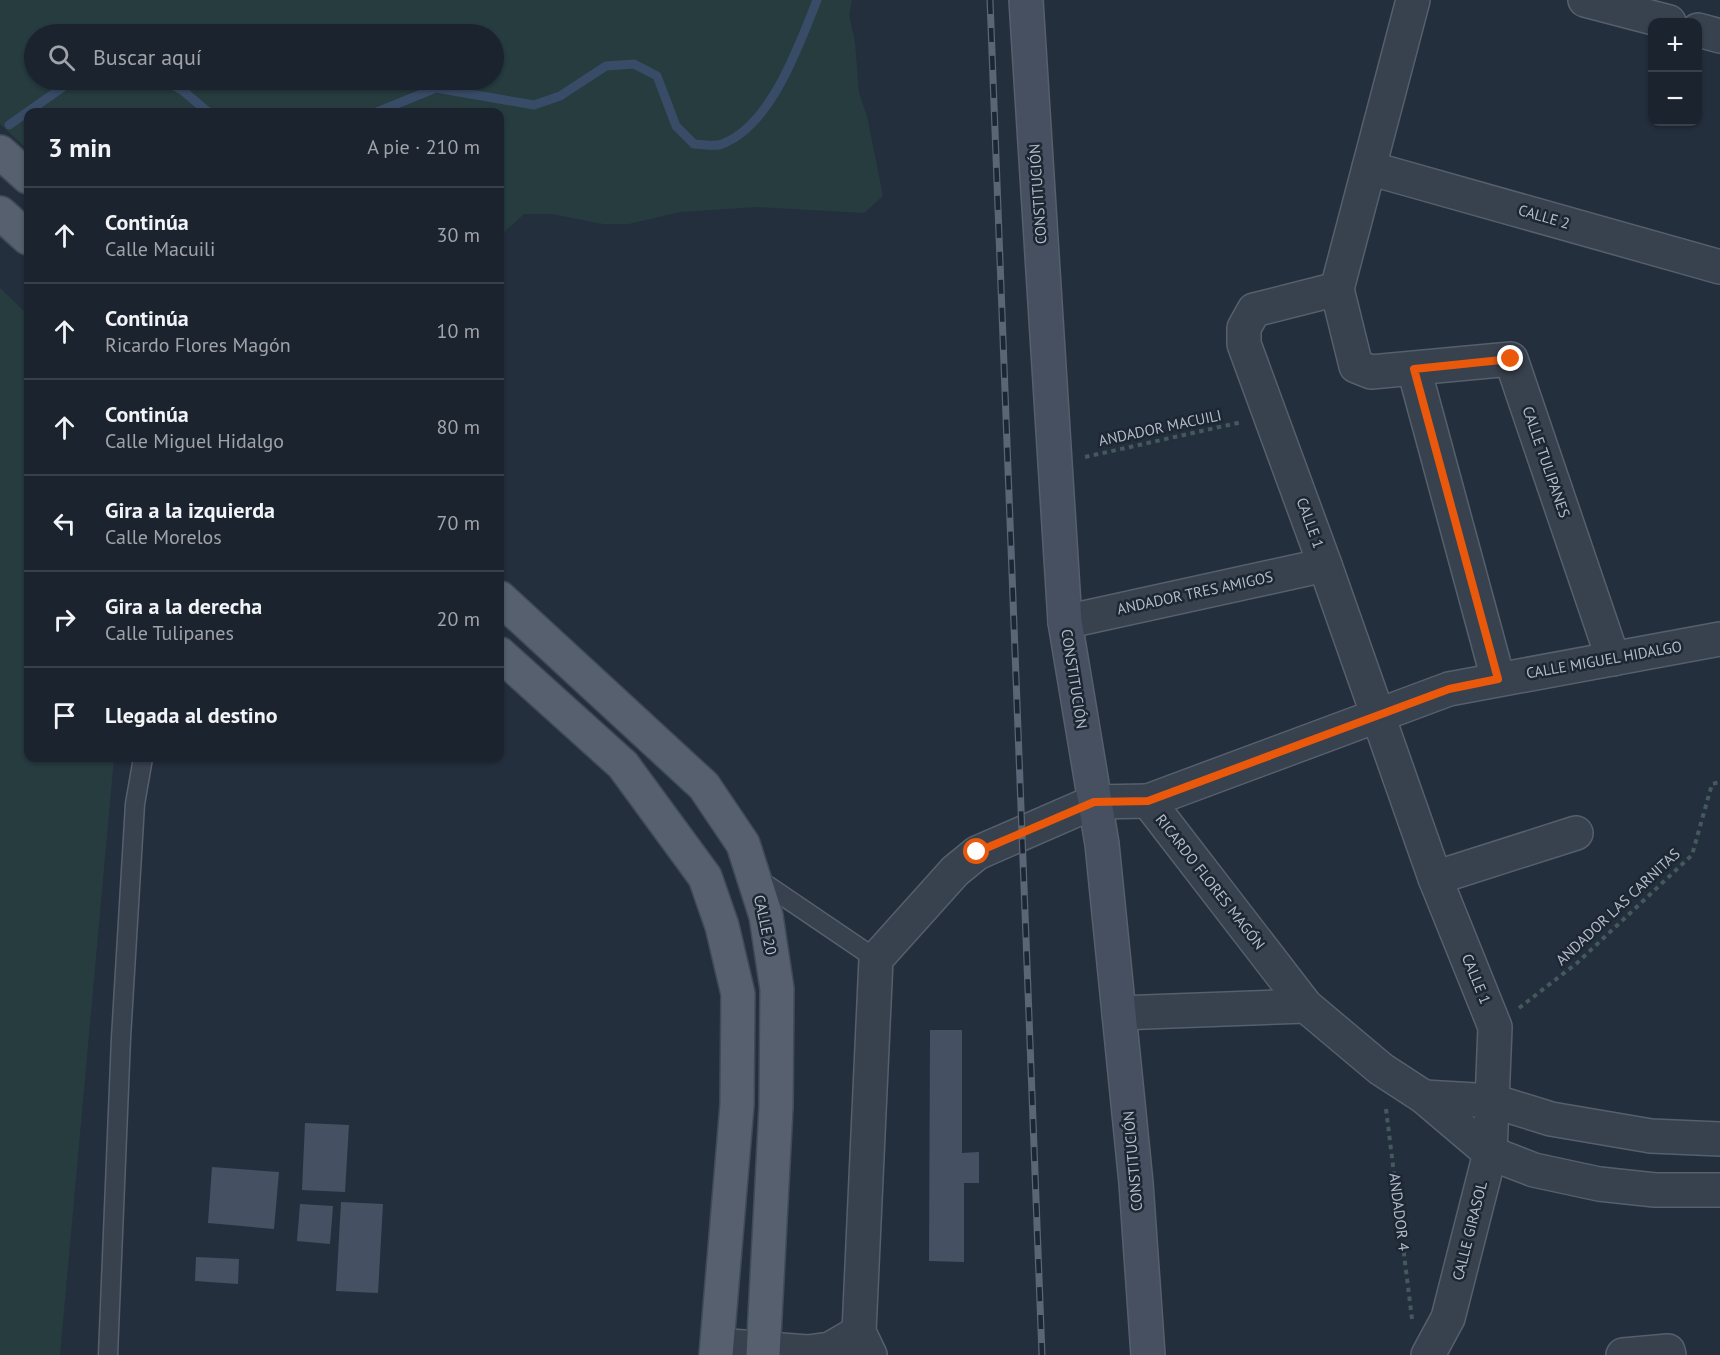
<!DOCTYPE html>
<html lang="es">
<head>
<meta charset="utf-8">
<style>
	:root { --surface:#1b232e; --page:#242b36; --text:#f1f3f6; --muted:#a0a4aa; --line:#39404a }
	body { margin:0; font-family:"PT Sans",sans-serif; background:var(--page); color:var(--text) }
	.controls { position:absolute; right:18px; top:18px; display:grid; overflow:hidden; border-radius:12px; box-shadow:0 2px 4px #0004 }
	.controls button { width:54px; height:54px; display:grid; place-items:center; padding:0; border:0; border-bottom:2px solid var(--line); background:var(--surface); color:var(--text); font:30px sans-serif }
	.stop { position:absolute; width:18px; height:18px; margin:-14px; border:4px solid #ea580c; border-radius:50%; background:#fff }
	.stop.end { background:#ea580c; border-color:#fff; box-shadow:0 2px 6px #0008 }
	.list { margin:0; padding:0; list-style:none }
	h2 { display:flex; justify-content:space-between; align-items:center; height:78px; margin:0; padding:0 24px; font-size:26px }
	h2 small { font-size:20px; font-weight:400; color:var(--muted) }
	.list li { display:grid; grid-template-columns:39px 1fr auto; gap:18px; align-items:center; box-sizing:border-box; height:96px; padding:0 24px; border-top:2px solid var(--line) }
	.list b { display:block; font-size:22px; white-space:nowrap }
	.list p { margin:0; font-size:20px; white-space:nowrap; color:var(--muted) }
	.list em { font-size:20px; font-style:normal; color:var(--muted) }
	.icon { flex:none; width:33px; height:33px; fill:none; stroke:currentColor; stroke-width:2; stroke-linecap:round; stroke-linejoin:round }
	.map { position:relative; flex:none; width:1720px; height:1355px; overflow:hidden }
	.search { position:absolute; background:var(--surface); box-shadow:0 2px 4px #0004; left:24px; top:24px; width:480px; height:66px; display:flex; align-items:center; gap:15px; box-sizing:border-box; padding:0 21px; border-radius:33px; color:var(--muted); font-size:22px }
	.panel { position:absolute; background:var(--surface); box-shadow:0 2px 4px #0004; left:24px; top:108px; width:480px; height:654px; border-radius:12px }
	.map>svg:first-child { display:block }
	.green { fill:#263c3f; fill-rule:evenodd }
	.lines { fill:none; stroke-linecap:round; stroke-linejoin:round }
	.stream { stroke:#394c67; stroke-width:9 }
	.building { fill:#455162 }
	.service-casing { stroke:#565f6c; stroke-width:21 }
	.minor-casing { stroke:#565f6c; stroke-width:36 }
	.tertiary-casing { stroke:#565f6c; stroke-width:36 }
	.secondary-casing { stroke:#565f6c; stroke-width:36 }
	.primary-casing { stroke:#414a57; stroke-width:36 }
	.path { stroke:#44595c; stroke-width:4; stroke-dasharray:4.5 4.5; stroke-linecap:butt }
	.service { stroke:#38414e; stroke-width:18 }
	.minor { stroke:#38414e; stroke-width:33 }
	.tertiary { stroke:#38414e; stroke-width:33 }
	.secondary { stroke:#465061; stroke-width:33 }
	.primary { stroke:#56606e; stroke-width:33 }
	.rail-casing { stroke:#5a6575; stroke-width:7 }
	.rail { stroke:#1d2633; stroke-width:4.5; stroke-dasharray:14; stroke-linecap:butt }
	.route { stroke:#ea580c; stroke-width:8 }
	.labels { text-anchor:middle; stroke-width:5; stroke-linejoin:round; paint-order:stroke }
	.street-label { font-size:15px; fill:#b4bcc9; stroke:#1d2633 }
</style>
</head>
<body>
<div class="map">
<svg width="1720" height="1355" viewBox="0 0 1720 1355">
	<rect width="100%" height="100%" fill="#242f3e"/>
	<g class="green">
		<path d="M 0,0 L 852,0 L 849,15 L 855,42 L 859,93 L 867,116 L 883,196 L 864,213 L 757,207 L 680,212 L 629,224 L 603,224 L 552,214 L 524,214 L 500,236 L 500,112 L 28,112 L 28,150 L 0,124 ZM 34,34 L 494,34 L 494,80 L 34,80 Z"/>
		<polygon points="0,288 28,315 28,758 114,758 60,1355 0,1355"/>
	</g>
	<g class="lines">
		<g class="stream">
			<polyline points="161,80 182,90 208,112"/>
			<path d="M 377,112 L 436,88 L 534,105 L 560,96 L 606,66 L 634,64 L 657,76 L 676,126 L 694,144 C 703,144 715,147 722,144 C 771,126 799,45 817,0"/>
			<polyline points="9,125 73,80"/>
		</g>
	</g>
	<g class="building">
		<polygon points="930,1030 962,1030 962,1153 979,1152 979,1183 964,1183 964,1262 929,1261"/>
		<polygon points="305,1123 349,1125 345,1192 302,1190"/>
		<polygon points="212,1167 279,1172 274,1229 208,1223"/>
		<polygon points="341,1202 383,1204 378,1293 336,1291"/>
		<polygon points="300,1204 333,1206 330,1244 297,1241"/>
		<polygon points="196,1257 239,1259 238,1284 195,1281"/>
	</g>
	<g class="lines">
		<g class="service-casing">
			<g id="service">
				<polyline points="755,877 876,959"/>
				<polyline points="108,1355 121,1038 135,804 143,758"/>
			</g>
		</g>
		<g class="minor-casing">
			<g id="minor">
				<polyline points="1413,0 1337,289 1254,310 1244,328 1244,344 1325,565 1435,878 1495,1027 1490,1153 1448,1318 1428,1355"/>
				<polyline points="1585,0 1669,22"/>
				<polyline points="1698,30 1720,36"/>
				<polyline points="1369,168 1720,267"/>
				<polyline points="1337,289 1356,366 1371,372 1511,359 1613,659"/>
				<polyline points="1414,369 1498,679"/>
				<polyline points="1065,622 1325,565"/>
				<polyline points="1148,801 1449,689 1720,639"/>
				<polyline points="1435,878 1576,833"/>
				<polyline points="717,1345 808,1352 830,1349 859,1332"/>
				<polyline points="870,1355 859,1332 876,959 955,871 977,853 1094,802"/>
				<polyline points="1623,1355 1668,1351 1669,1355"/>
			</g>
		</g>
		<g class="tertiary-casing">
			<g id="tertiary">
				<polyline points="1094,802 1148,801 1306,1006 1381,1069 1424,1097 1490,1153 1534,1170 1599,1184 1655,1190 1720,1190"/>
				<polyline points="1119,1013 1306,1006"/>
				<polyline points="1424,1097 1493,1101 1551,1119 1651,1136 1720,1139"/>
			</g>
		</g>
		<g class="secondary-casing">
			<polyline id="secondary" points="1026,0 1065,622 1102,844 1136,1183 1148,1355"/>
		</g>
		<g class="primary-casing">
			<g id="primary">
				<polyline points="0,152 28,177"/>
				<polyline points="0,213 28,238"/>
				<polyline points="500,598 704,786 743,844 766,916 777,989 776,1107 763,1355"/>
				<polyline points="500,654 623,765 705,877 722,926 738,994 737,1105 716,1355"/>
			</g>
		</g>
		<g class="path">
			<polyline points="1085,457 1242,422"/>
			<polyline points="1519,1008 1577,963 1692,855 1712,784 1720,782"/>
			<polyline points="1386,1109 1412,1319"/>
		</g>
		<use href="#service" class="service"/>
		<use href="#minor" class="minor"/>
		<use href="#tertiary" class="tertiary"/>
		<use href="#secondary" class="secondary"/>
		<use href="#primary" class="primary"/>
		<g class="rail-casing">
			<polyline id="rail" points="990,0 1042,1355"/>
		</g>
		<use href="#rail" class="rail"/>
	</g>
	<g class="lines">
		<polyline class="route" points="977,852 1094,802 1148,801 1449,689 1498,679 1414,369 1511,359"/>
	</g>
	<g class="labels">
		<g class="street-label">
			<text transform="translate(1038 194) rotate(-94)" y="5">CONSTITUCIÓN</text>
			<text transform="translate(1544 217) rotate(16)" y="5">CALLE 2</text>
			<text transform="translate(1160 428) rotate(-12)" y="5">ANDADOR MACUILI</text>
			<text transform="translate(1546 462) rotate(71)" y="5">CALLE TULIPANES</text>
			<text transform="translate(1310 523) rotate(70)" y="5">CALLE 1</text>
			<text transform="translate(1195 593) rotate(-12)" y="5">ANDADOR TRES AMIGOS</text>
			<text transform="translate(1604 660) rotate(-10)" y="5">CALLE MIGUEL HIDALGO</text>
			<text transform="translate(1074 679) rotate(81)" y="5">CONSTITUCIÓN</text>
			<text transform="translate(1210 882) rotate(52)" y="5">RICARDO FLORES MAGÓN</text>
			<text transform="translate(1618 907) rotate(-43)" y="5">ANDADOR LAS CARNITAS</text>
			<text transform="translate(765 925) rotate(78)" y="5">CALLE 20</text>
			<text transform="translate(1476 979) rotate(68)" y="5">CALLE 1</text>
			<text transform="translate(1133 1161) rotate(-95)" y="5">CONSTITUCIÓN</text>
			<text transform="translate(1399 1212) rotate(83)" y="5">ANDADOR 4</text>
			<text transform="translate(1470 1231) rotate(-76)" y="5">CALLE GIRASOL</text>
		</g>
	</g>
</svg>
<div class="controls">
<button>+</button>
<button>−</button>
</div>
<div class="stop" style="left:977px;top:852px"></div>
<div class="stop end" style="left:1511px;top:359px"></div>
<div class="search"><svg class="icon" aria-label="search" viewBox="0 0 24 24"><circle cx="10" cy="10" r="6"/><path d="M15 15l6 6"/></svg>Buscar aquí</div>
<section class="panel">
<h2>3 min<small>A pie · 210 m</small></h2>
<ul class="list">
<li><svg class="icon" aria-label="ahead" viewBox="0 0 24 24"><path d="M12 20V5M6 11l6-6 6 6"/></svg><div><b>Continúa</b><p>Calle Macuili</p></div><em>30 m</em></li>
<li><svg class="icon" aria-label="ahead" viewBox="0 0 24 24"><path d="M12 20V5M6 11l6-6 6 6"/></svg><div><b>Continúa</b><p>Ricardo Flores Magón</p></div><em>10 m</em></li>
<li><svg class="icon" aria-label="ahead" viewBox="0 0 24 24"><path d="M12 20V5M6 11l6-6 6 6"/></svg><div><b>Continúa</b><p>Calle Miguel Hidalgo</p></div><em>80 m</em></li>
<li><svg class="icon" aria-label="left" viewBox="0 0 24 24"><path d="M17 20v-9H6M10 6l-5 5 5 5"/></svg><div><b>Gira a la izquierda</b><p>Calle Morelos</p></div><em>70 m</em></li>
<li><svg class="icon" aria-label="right" viewBox="0 0 24 24"><path d="M7 20v-9h11M14 6l5 5-5 5"/></svg><div><b>Gira a la derecha</b><p>Calle Tulipanes</p></div><em>20 m</em></li>
<li><svg class="icon" aria-label="arrive" viewBox="0 0 24 24"><path d="M6 21V4h12l-3 4 3 4H6"/></svg><div><b>Llegada al destino</b></div></li>
</ul>
</section>
</div>
</body>
</html>
